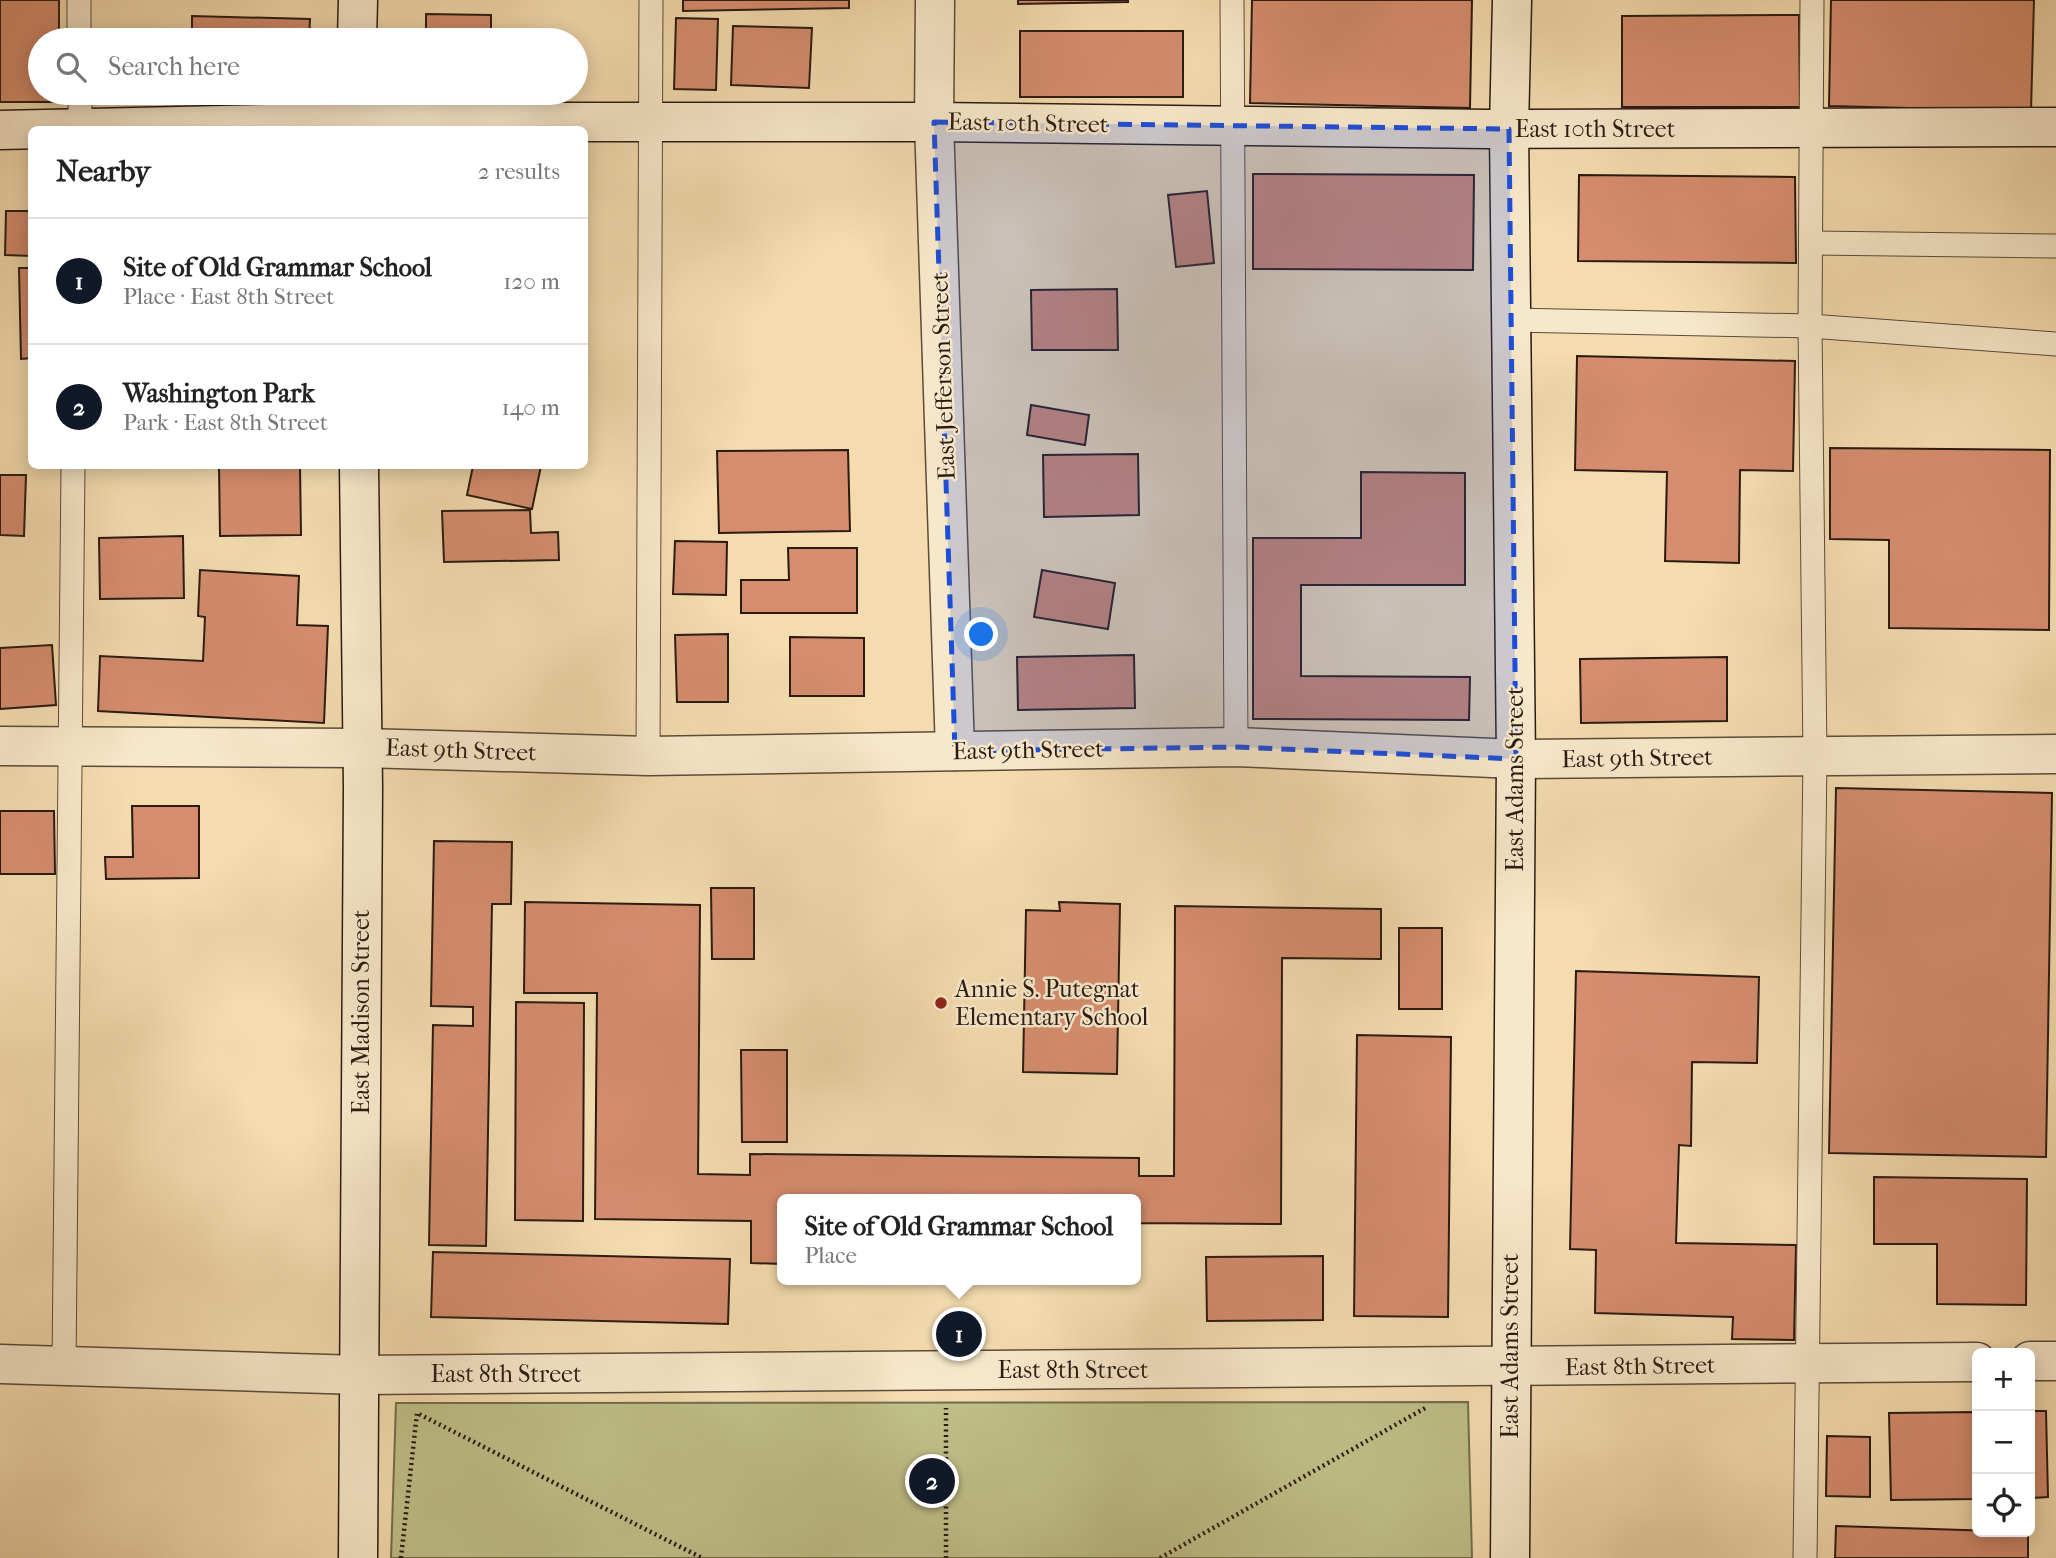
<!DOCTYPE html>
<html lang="en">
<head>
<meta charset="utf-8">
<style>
	:root { --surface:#fff; --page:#f2f2f2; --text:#222; --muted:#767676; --line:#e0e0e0; --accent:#111827 }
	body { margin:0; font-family:"IM FELL French Canon",serif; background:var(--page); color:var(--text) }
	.controls { position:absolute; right:21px; bottom:21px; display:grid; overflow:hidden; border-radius:10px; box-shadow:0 4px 18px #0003 }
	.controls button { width:63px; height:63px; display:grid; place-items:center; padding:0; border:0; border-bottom:2px solid var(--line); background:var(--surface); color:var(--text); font:35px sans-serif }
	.you { position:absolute; left:982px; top:635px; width:24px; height:24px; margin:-18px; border:5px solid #fff; border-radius:50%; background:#1a73e8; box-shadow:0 0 0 10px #1a73e833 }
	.badge { display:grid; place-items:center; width:46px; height:46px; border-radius:50%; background:var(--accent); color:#fff; font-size:23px; font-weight:700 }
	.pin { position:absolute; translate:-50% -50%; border:4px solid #fff; box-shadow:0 2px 7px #0006 }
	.popup { position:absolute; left:777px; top:1194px; width:364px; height:91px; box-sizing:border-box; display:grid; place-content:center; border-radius:10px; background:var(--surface); filter:drop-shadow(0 2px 5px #0005); font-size:23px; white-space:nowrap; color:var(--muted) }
	.popup b { font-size:26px; color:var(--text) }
	.popup::after { content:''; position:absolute; left:50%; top:100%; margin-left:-14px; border:14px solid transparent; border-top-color:var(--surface) }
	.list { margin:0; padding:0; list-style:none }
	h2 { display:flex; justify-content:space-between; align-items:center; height:91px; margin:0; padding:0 28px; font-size:30px }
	h2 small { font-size:23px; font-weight:400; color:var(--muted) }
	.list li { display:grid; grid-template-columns:46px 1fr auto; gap:21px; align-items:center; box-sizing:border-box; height:126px; padding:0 28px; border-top:2px solid var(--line) }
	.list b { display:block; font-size:26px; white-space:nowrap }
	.list p { margin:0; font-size:23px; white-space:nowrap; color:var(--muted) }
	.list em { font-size:23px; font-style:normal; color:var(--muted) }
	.icon { flex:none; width:38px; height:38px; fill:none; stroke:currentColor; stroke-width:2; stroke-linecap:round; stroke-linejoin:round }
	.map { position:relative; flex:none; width:2056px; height:1558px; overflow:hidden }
	.search { position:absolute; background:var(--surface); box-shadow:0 4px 18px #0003; left:28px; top:28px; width:560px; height:77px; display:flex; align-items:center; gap:18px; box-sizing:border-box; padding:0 24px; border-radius:38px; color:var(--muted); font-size:26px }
	.panel { position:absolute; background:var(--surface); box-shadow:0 4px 18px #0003; left:28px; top:126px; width:560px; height:343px; border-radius:10px }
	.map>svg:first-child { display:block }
	.green { fill:#bfbf88; stroke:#746d4d; stroke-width:2 }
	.building { fill:#d58d6e; stroke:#2a1b12; stroke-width:2 }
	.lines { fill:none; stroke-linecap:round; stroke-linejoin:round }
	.lane-casing { stroke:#5c4b39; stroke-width:25 }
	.street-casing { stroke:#5c4b39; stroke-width:41 }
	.secondary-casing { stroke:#2a1b12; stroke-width:41 }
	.path { stroke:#2a1b12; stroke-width:4.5; stroke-dasharray:2 3.5; stroke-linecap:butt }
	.lane { stroke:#f8e8cb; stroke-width:23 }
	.street { stroke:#f8e8cb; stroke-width:38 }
	.secondary { stroke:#f8e8cb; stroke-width:38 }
	.marked { fill:#1d4ed8; fill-opacity:0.2; stroke:#1d4ed8; stroke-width:5; stroke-dasharray:14 9; stroke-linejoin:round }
	.poi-dot { fill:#8f2418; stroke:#f8e8cb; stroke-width:2.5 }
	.labels { text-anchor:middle; stroke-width:5; stroke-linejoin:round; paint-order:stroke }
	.street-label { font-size:24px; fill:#2a1b12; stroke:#f8e8cb }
	.poi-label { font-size:24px; fill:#2a1b12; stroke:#f8e8cb; text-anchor:start }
</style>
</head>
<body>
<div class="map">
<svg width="2056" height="1558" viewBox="0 0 2056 1558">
	<rect width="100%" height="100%" fill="#f4dcaf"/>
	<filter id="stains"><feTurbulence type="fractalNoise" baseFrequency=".00286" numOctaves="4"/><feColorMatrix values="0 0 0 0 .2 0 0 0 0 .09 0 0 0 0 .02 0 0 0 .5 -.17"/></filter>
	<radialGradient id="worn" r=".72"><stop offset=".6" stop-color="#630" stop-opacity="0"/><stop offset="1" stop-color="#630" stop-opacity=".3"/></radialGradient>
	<polygon class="green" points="1468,1402 1472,1558 391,1558 396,1403"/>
	<g class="building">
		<polygon points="0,0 59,0 59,40 40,40 40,93 59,93 59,102 0,102"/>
		<polygon points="683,0 849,0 849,8 683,11"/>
		<polygon points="1018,0 1128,0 1128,2 1018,4"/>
		<polygon points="1252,0 1472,0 1470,108 1250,103"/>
		<polygon points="1831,0 2034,0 2031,111 1829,106"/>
		<polygon points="426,14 491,15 491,37 517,37 517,40 426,40"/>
		<polygon points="1799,15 1800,107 1622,107 1622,16"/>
		<polygon points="192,16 310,19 309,40 110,40 111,34 192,36"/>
		<polygon points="676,18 718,19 716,90 674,89"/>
		<polygon points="733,26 812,28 809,88 731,85"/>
		<rect x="1020" y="31" width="163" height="66"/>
		<polygon points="425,93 517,93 517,104 425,103"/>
		<polygon points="1253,174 1474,175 1473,270 1253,269"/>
		<polygon points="1579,175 1795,177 1796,263 1578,261"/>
		<polygon points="1207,191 1214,263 1176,267 1168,195"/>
		<polygon points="6,211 32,211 32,256 5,255"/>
		<polygon points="19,268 32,268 32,358 21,359"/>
		<polygon points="1117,289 1118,350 1032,350 1031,290"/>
		<polygon points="1577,356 1795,361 1793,471 1740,470 1739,563 1665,561 1667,472 1575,470"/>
		<polygon points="1031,405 1089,415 1085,445 1027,435"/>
		<polygon points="1830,448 2050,450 2049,630 1889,628 1889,540 1830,539"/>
		<polygon points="848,450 850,531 719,533 717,451"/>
		<polygon points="1138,454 1139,515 1044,517 1043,455"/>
		<polygon points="219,466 300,466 301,535 220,536"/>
		<polygon points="473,466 541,466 532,509 467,495"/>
		<polygon points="1361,472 1465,473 1465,585 1301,585 1301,676 1470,677 1469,720 1253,719 1253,538 1361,538"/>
		<polygon points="0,475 26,475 24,536 0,535"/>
		<polygon points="530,510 531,533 558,532 559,560 444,562 442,511"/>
		<polygon points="183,536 184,598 100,599 99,538"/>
		<polygon points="675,541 727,542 726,595 673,594"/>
		<polygon points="788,548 857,548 857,613 741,613 741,580 789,580"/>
		<polygon points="200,570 299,576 297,625 328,626 324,723 98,711 100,656 203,661 205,617 198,616"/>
		<polygon points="1042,570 1115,583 1108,629 1034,617"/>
		<polygon points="728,634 728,702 677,702 675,635"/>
		<polygon points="790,637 864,638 864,696 790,696"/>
		<polygon points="52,645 56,705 0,709 0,648"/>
		<polygon points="1134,655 1135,708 1018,710 1017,657"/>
		<polygon points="1727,657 1727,721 1581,723 1580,659"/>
		<polygon points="1836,788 2052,793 2046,1157 1829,1153"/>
		<polygon points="132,806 199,806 199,878 106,879 105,857 133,857"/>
		<polygon points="0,811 54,811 55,874 0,874"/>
		<polygon points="434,841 512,842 511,904 492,904 486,1246 429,1245 433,1025 473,1026 473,1007 431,1006"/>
		<polygon points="711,888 754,888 754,959 712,959"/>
		<polygon points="525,902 700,905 698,1174 750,1175 750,1154 1139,1158 1139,1176 1174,1176 1175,906 1381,909 1381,959 1282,958 1281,1224 1138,1223 1139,1268 1136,1268 1136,1199 782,1199 782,1264 751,1263 751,1221 595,1219 597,993 524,993"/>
		<polygon points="1059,902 1120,904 1117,1074 1023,1072 1026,910 1060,911"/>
		<rect x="1399" y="928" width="43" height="81"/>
		<polygon points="1576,971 1759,977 1757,1063 1692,1062 1691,1146 1679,1145 1676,1243 1796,1245 1794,1340 1732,1339 1733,1317 1595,1313 1596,1250 1570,1249"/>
		<polygon points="516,1002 584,1003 583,1221 515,1220"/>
		<polygon points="1357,1035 1451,1037 1448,1317 1354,1316"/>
		<polygon points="741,1050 787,1050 787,1142 742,1142"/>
		<polygon points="1874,1177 2027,1179 2026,1305 1937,1304 1937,1244 1874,1244"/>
		<polygon points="433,1252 730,1259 728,1324 431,1317"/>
		<polygon points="1323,1256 1323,1320 1207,1321 1206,1257"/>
		<polygon points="2030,1411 2046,1411 2048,1497 2030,1498"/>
		<polygon points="1977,1412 1977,1499 1891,1500 1889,1413"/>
		<polygon points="1827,1436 1870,1437 1870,1497 1826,1496"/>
		<polygon points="1836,1526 2028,1532 2028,1558 1835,1558"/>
	</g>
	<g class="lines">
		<g class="lane-casing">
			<g id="lane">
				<polyline points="79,0 79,40"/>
				<polyline points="1232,0 1236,747"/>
				<polyline points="80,93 80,130"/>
				<polyline points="1813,243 2056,246"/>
				<polyline points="1511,320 1810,326 2056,344"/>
				<polyline points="648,756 651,0"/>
				<polyline points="64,1366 73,466"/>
				<polyline points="1805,1558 1815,756 1810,326 1812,0"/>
			</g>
		</g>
		<g class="street-casing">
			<g id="street">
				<polyline points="935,0 934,122 955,751"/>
				<polyline points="0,746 363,748 648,756 1236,747 1516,759 2056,754"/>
				<polyline points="2030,1361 2056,1361"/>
				<polyline points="0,1364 359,1375 1977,1362"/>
			</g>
		</g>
		<g class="secondary-casing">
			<g id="secondary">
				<polyline points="357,40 358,0"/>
				<polyline points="0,130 356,122 934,122 1488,129 2056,127"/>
				<polyline points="358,1558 363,788 359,466"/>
				<polyline points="1510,1558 1516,759 1509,129 1512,0"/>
			</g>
		</g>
		<g class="path">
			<polyline points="401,1558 417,1413 702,1558"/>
			<polyline points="946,1558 946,1408"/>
			<polyline points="1160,1558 1427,1407"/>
		</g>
		<use href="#lane" class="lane"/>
		<use href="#street" class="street"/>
		<use href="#secondary" class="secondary"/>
	</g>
	<path class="marked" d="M 934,122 L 1509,129 L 1516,759 L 1236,747 L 955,751 Z"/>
	<circle class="poi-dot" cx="941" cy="1003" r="7"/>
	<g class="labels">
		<g class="street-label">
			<text transform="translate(1028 123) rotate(1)" y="8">East 10th Street</text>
			<text x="1595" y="137">East 10th Street</text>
			<text transform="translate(943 376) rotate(-92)" y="8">East Jefferson Street</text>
			<text transform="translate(461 750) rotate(2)" y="8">East 9th Street</text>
			<text transform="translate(1028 750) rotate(-1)" y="8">East 9th Street</text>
			<text transform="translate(1637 758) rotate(-1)" y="8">East 9th Street</text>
			<text transform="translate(1515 779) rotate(-90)" y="8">East Adams Street</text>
			<text transform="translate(361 1012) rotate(-90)" y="8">East Madison Street</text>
			<text transform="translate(1510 1346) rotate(-90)" y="8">East Adams Street</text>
			<text transform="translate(1640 1366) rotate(-1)" y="8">East 8th Street</text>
			<text x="1073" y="1378">East 8th Street</text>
			<text x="506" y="1382">East 8th Street</text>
		</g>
		<g class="poi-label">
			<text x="955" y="997">Annie S. Putegnat<tspan x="955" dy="28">Elementary School</tspan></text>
		</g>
	</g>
	<rect width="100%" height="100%" filter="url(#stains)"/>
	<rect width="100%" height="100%" fill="url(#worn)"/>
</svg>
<div class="controls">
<button>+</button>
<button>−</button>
<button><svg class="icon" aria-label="locate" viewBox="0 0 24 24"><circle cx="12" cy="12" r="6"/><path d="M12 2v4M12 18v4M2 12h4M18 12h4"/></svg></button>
</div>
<div class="you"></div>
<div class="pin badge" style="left:959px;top:1334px">1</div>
<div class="popup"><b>Site of Old Grammar School</b>Place</div>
<div class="pin badge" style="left:932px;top:1481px">2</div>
<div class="search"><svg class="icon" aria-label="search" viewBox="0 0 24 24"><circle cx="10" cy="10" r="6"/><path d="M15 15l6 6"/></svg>Search here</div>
<section class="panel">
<h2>Nearby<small>2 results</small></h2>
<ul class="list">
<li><span class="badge">1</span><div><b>Site of Old Grammar School</b><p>Place · East 8th Street</p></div><em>120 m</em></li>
<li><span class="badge">2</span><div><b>Washington Park</b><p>Park · East 8th Street</p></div><em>140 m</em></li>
</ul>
</section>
</div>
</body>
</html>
